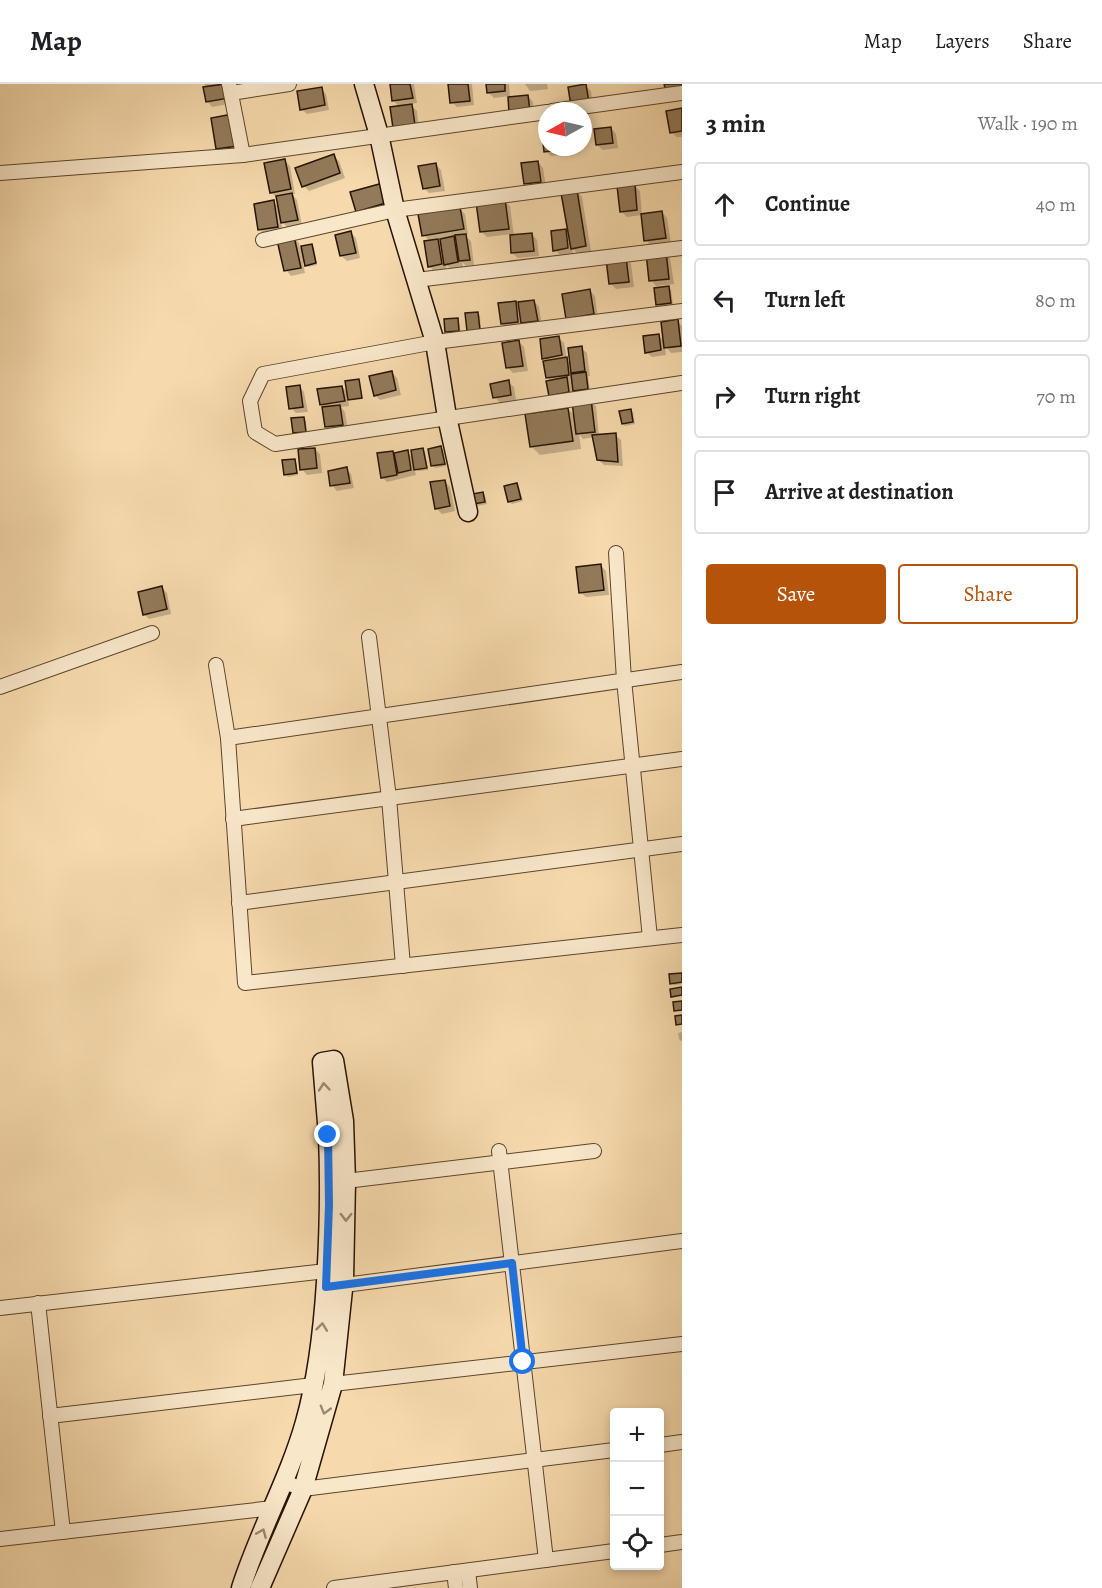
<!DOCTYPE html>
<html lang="en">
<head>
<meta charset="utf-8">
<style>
	:root { --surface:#fff; --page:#f6f6f6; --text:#202124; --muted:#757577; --line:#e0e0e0; --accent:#b45309 }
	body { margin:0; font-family:Alegreya,serif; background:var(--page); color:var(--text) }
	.controls { position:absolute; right:18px; bottom:18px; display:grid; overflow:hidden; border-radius:6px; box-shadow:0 3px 9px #0003 }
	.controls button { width:54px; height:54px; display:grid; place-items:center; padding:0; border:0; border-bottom:2px solid var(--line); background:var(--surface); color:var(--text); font:30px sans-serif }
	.compass { position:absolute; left:538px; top:18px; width:54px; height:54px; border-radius:50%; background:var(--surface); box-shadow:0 3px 9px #0003; rotate:262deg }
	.stop { position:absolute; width:18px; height:18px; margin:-14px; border:4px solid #1a73e8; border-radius:50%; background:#fff }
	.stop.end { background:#1a73e8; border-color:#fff; box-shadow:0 2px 6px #0008 }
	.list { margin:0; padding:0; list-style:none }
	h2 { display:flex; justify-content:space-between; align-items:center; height:78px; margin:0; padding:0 24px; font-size:26px }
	h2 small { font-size:20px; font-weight:400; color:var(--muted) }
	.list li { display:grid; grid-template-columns:39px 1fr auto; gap:18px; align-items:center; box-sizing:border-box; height:84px; margin:0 12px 12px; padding:0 12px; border:2px solid var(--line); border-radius:6px }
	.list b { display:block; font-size:22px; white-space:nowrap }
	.list em { font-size:20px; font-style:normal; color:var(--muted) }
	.actions { display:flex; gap:12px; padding:18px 24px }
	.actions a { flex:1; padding:14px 0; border:2px solid var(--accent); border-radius:6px; text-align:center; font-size:21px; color:var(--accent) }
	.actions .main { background:var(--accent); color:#fff }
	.icon { flex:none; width:33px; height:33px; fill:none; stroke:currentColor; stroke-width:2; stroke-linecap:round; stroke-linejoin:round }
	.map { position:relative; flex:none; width:682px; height:1504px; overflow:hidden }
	header { display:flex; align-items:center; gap:36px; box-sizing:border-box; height:84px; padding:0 30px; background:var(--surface); border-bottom:2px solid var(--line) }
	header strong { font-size:28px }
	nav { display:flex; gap:33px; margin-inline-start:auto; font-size:21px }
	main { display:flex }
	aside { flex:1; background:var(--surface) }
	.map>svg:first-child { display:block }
	.shadow { fill:#0003 }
	.building { fill:#937a5a; stroke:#271300; stroke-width:1.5 }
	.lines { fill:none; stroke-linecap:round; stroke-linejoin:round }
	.street-casing { stroke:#5b452b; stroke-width:16 }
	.secondary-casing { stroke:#271300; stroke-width:21 }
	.street { stroke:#f9e7ca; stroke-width:14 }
	.secondary { stroke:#f9e7ca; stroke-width:18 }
	.oneway { stroke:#9a886f }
	.route { stroke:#1a73e8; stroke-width:8 }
</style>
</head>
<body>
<header>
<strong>Map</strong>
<nav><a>Map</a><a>Layers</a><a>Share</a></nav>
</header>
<main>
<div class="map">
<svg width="682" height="1504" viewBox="0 0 682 1504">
	<rect width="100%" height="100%" fill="#f6daad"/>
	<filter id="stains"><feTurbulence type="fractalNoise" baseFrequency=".00333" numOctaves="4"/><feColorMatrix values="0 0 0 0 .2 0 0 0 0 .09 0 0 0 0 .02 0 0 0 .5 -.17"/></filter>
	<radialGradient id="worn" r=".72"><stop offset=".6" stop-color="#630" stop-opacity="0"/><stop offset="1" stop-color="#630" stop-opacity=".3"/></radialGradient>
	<g class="shadow">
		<polygon points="204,0 232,0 234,19 212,23 207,17 208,4"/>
		<polygon points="391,0 414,0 417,19 410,20 417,27 419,46 394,17"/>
		<polygon points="450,0 472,0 474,21 457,23 452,18"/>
		<polygon points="488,0 509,0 510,14 528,12 533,18 534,32 511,28 509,12 494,14 489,9"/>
		<polygon points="525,0 547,0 548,5 530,7"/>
		<polygon points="585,2 591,7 593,24 573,21"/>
		<polygon points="321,5 326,10 329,26 307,30 301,25"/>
		<polygon points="682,26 682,53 677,53 671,48"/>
		<polygon points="213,35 243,67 223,70 218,65"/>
		<polygon points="611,44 616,50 618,64 603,66 597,61"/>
		<polygon points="547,63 579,63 580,69 551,72 546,67"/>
		<polygon points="333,72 339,77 345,94 309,107 304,102"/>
		<polygon points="285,77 290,82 295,110 292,110 297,116 302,141 288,144 281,137 283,148 265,151 260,146 273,118 280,124 276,113 271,108"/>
		<polygon points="538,78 543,84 546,103 531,105 525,100"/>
		<polygon points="436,81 441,86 445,107 429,109 424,104"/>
		<polygon points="383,100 393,123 362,132 357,127"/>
		<polygon points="634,101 640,107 642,131 627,133 621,127"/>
		<polygon points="577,108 582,113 591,167 577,169 572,164 573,169 560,171 555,166 565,147 570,151"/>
		<polygon points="504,116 510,122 514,152 532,150 537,156 539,172 518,174 512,169 511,150 487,153 482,148"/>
		<polygon points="460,125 465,130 468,150 464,151 471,157 474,181 466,182 462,178 463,183 451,185 446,181 447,185 435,188 429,182 430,157 423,151"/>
		<polygon points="662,128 667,134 671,159 651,162 646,156"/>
		<polygon points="351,149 356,154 360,174 347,177 341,172"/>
		<polygon points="294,154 299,159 300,164 311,162 314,164 317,181 308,183 303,178 305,189 291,192 286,186"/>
		<polygon points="665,168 670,174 674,200 656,202 651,196"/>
		<polygon points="626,174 631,180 634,203 616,205 610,199"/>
		<polygon points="668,204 671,206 673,221 660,223 658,221"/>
		<polygon points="590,207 595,212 598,235 572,239 567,234"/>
		<polygon points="534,217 539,223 542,242 527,244 523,239 523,243 507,245 502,240 516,218 520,223"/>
		<polygon points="478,229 480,232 481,247 471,248 469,246"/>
		<polygon points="457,235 459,238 461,249 449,250 447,248"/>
		<polygon points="677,237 682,242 682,268 671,269 665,262 666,271 652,273 646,268 658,251 665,258"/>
		<polygon points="559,254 564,259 567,276 572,280 581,264 587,269 590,292 588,292 590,307 577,309 573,305 574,313 556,317 550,311 551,297 547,294 547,278 544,274"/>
		<polygon points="519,258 524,263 528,287 513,289 508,284"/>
		<polygon points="391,288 397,294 401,311 380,316 375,311"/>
		<polygon points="358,297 360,299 362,312 348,314 349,322 341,323 345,328 348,346 332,348 326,342 324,323 321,320 342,303 349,310"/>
		<polygon points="508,298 514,303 516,316 500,319 495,313"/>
		<polygon points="299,302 304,308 308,328 296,329 291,324"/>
		<polygon points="590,317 596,322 599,352 615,351 621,356 623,382 604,381 598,375 594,353 583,355 579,350 581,365 540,371 531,362 568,325 576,333"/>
		<polygon points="630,326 633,328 635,340 625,342 623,340"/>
		<polygon points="303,334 306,337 307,350 297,351 295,349"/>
		<polygon points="441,364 443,366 446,382 435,384 432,381"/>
		<polygon points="315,365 320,370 322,389 307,391 302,385"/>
		<polygon points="423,366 425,368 428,386 418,387 414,384 416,391 387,398 382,393 392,368 394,370 407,368 414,375"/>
		<polygon points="294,376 296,378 298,391 288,393 286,390"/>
		<polygon points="346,385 351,390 354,404 337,407 332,401"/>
		<polygon points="444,397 450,403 455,427 442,430 437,425"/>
		<polygon points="517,401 519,403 523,417 512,420 509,418"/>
		<polygon points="483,409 485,412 487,420 477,422 475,420"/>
		<polygon points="601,482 606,487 609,511 586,513 580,508"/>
		<polygon points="162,504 167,509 171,530 149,535 144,530"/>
		<polygon points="682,890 682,900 674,901 671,899"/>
		<polygon points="682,948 682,957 681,957 679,955 678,949"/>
	</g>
	<g class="building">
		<polygon points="225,0 229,14 206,18 203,3"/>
		<polygon points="390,0 410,0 413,14 392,17"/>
		<polygon points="448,0 468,0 470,17 450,19"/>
		<polygon points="486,0 505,0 505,7 487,9"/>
		<polygon points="586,0 589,19 571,22 568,3"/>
		<polygon points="664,0 682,0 682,5 666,8"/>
		<polygon points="322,3 325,21 300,26 297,7"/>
		<polygon points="528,11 530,27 509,29 508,13"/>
		<polygon points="412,20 415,41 393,44 390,23"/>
		<polygon points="682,24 682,47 670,49 666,27"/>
		<polygon points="233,30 238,62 216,65 211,34"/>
		<polygon points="541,40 547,40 547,63 575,64 544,68"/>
		<polygon points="611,43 613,59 596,61 594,45"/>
		<polygon points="334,70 340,89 302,103 295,84"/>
		<polygon points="285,75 291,105 270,109 264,79"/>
		<polygon points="538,77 541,98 524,100 521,79"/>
		<polygon points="436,79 440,102 423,105 418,82"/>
		<polygon points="383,99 389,118 356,128 350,108"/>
		<polygon points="635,100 637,126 620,128 617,102"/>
		<polygon points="577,106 586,162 571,165 561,109"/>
		<polygon points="292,109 298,136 281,139 276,112"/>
		<polygon points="505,115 509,145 480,148 476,118"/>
		<polygon points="274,116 278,143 258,146 254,120"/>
		<polygon points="460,123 464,145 422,152 418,130"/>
		<polygon points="662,127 666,154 644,157 641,130"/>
		<polygon points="566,145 568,164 553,167 551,147"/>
		<polygon points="351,147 356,169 340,172 335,151"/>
		<polygon points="532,149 534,167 511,169 510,151"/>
		<polygon points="466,150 470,176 459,177 455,151"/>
		<polygon points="294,152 301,184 284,187 277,156"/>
		<polygon points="454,152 458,178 444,181 440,155"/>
		<polygon points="438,155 442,180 428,183 424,157"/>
		<polygon points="312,160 316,179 305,182 301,162"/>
		<polygon points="666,167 669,195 649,197 646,169"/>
		<polygon points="626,173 629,198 609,200 606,175"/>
		<polygon points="669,202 671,219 656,221 654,204"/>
		<polygon points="590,205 594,230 566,235 562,210"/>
		<polygon points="534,216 538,237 521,239 518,218"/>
		<polygon points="516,217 518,238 501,240 498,219"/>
		<polygon points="478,228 480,246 467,247 465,229"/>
		<polygon points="458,234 459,247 445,248 444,235"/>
		<polygon points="678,235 681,262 664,264 661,238"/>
		<polygon points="659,250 661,266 645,269 643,252"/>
		<polygon points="559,252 562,271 542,275 540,255"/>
		<polygon points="519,256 523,282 506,284 502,259"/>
		<polygon points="582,262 585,287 571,289 568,264"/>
		<polygon points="567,273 569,291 546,294 543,277"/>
		<polygon points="392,287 396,306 374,312 369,292"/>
		<polygon points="586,288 588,305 573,307 571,290"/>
		<polygon points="567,293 569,308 549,312 546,297"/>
		<polygon points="359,295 362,314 348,316 345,297"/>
		<polygon points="509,296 511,311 493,314 490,300"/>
		<polygon points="300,301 303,323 289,325 286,303"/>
		<polygon points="342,302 345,317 320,321 317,305"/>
		<polygon points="591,315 595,348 576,350 572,318"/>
		<polygon points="340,321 343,341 325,343 322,323"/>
		<polygon points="568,324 573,357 530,363 525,330"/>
		<polygon points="631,325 633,338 622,340 619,327"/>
		<polygon points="304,333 306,348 293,349 291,334"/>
		<polygon points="616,349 618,378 597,376 592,351"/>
		<polygon points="441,362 445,380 431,382 428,365"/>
		<polygon points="315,364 317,384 300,386 298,365"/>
		<polygon points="423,364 427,384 414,386 411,366"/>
		<polygon points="408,366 411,386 398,389 394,369"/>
		<polygon points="393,367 397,391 381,394 377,369"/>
		<polygon points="295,375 297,389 284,391 282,376"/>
		<polygon points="347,383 350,399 330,402 328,387"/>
		<polygon points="445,396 450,422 435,425 430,398"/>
		<polygon points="517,399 521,415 508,418 504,402"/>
		<polygon points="483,408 485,418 474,420 472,410"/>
		<polygon points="601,480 604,506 579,509 576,483"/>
		<polygon points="162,502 167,525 143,531 138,508"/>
		<polygon points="682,889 682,898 670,900 669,890"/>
		<polygon points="682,903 682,911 671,913 670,905"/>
		<polygon points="682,917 682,926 674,927 673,918"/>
		<polygon points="682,931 682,940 676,941 675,932"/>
	</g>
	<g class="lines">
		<g class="street-casing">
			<g id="street">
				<polyline points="229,0 243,71"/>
				<polyline points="231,9 289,0"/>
				<polyline points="552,27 682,9"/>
				<polyline points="0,89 243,71 547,28"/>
				<polyline points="263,156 395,126 682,88"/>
				<polyline points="416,196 682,164"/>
				<polyline points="682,227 435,258 263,290 250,317 255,348 275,360 682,299"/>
				<polyline points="616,469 624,596 650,854"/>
				<polyline points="369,553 389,714 403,882"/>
				<polyline points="216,581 228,654 245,899 682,851"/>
				<polyline points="0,603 152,549"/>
				<polyline points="228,654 682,588"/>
				<polyline points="233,735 682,675"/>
				<polyline points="239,819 682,760"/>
				<polyline points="499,1067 546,1476"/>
				<polyline points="346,1097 594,1067"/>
				<polyline points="337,1202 682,1157"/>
				<polyline points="38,1219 63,1448"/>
				<polyline points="0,1224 326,1187"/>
				<polyline points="333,1300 682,1260"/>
				<polyline points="50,1332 313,1301"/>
				<polyline points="660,1361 682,1358"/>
				<polyline points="284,1398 303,1405 614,1366"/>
				<polyline points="0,1455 273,1424"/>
				<polyline points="660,1461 682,1458"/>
				<polyline points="468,1487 470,1504"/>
				<polyline points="454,1488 456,1504"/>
				<polyline points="334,1504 614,1467"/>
			</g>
		</g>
		<g class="secondary-casing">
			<g id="secondary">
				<polyline points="364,0 379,51 395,126 435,258 447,333 468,428"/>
				<path d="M 241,1504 C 259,1447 289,1395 305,1338 C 318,1292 323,1245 326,1198 C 329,1149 330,1100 328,1051 C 326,1027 324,1003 322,978 L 334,976 L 344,1037 L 346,1097 L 344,1196 L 333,1300 L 303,1405 L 260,1504"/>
			</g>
		</g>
		<use href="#street" class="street"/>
		<use href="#secondary" class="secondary"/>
	</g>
	<defs><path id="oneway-chevron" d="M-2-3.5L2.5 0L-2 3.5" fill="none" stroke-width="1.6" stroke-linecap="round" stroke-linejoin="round" transform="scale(1.5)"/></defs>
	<g class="oneway">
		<use href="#oneway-chevron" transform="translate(324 1003) rotate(-95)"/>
		<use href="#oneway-chevron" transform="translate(346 1133) rotate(91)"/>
		<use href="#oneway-chevron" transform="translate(322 1243) rotate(-83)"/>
		<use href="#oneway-chevron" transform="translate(325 1326) rotate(106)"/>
		<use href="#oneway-chevron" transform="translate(262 1449) rotate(-67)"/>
	</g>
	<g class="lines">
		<polyline class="route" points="328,1051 329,1121 326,1203 512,1179 523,1278"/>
	</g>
	<rect width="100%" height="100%" filter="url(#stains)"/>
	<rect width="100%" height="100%" fill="url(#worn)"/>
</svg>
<div class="controls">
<button>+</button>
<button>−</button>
<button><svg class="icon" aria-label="locate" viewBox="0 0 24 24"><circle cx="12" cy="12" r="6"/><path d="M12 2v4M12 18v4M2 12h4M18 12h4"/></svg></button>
</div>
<svg class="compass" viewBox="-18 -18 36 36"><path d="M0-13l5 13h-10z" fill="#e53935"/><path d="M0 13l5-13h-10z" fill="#757577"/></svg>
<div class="stop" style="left:523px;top:1278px"></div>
<div class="stop end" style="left:328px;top:1051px"></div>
</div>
<aside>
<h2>3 min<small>Walk · 190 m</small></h2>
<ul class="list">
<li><svg class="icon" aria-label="ahead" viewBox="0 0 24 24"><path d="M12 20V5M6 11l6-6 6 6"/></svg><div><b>Continue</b></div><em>40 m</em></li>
<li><svg class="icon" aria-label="left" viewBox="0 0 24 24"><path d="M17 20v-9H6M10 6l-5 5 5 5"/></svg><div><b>Turn left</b></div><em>80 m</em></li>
<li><svg class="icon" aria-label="right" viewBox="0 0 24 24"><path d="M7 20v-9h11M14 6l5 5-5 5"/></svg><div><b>Turn right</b></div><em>70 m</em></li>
<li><svg class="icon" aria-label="arrive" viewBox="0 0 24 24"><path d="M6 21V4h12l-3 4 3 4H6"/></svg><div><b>Arrive at destination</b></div></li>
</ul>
<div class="actions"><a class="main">Save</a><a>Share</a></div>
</aside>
</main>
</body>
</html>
